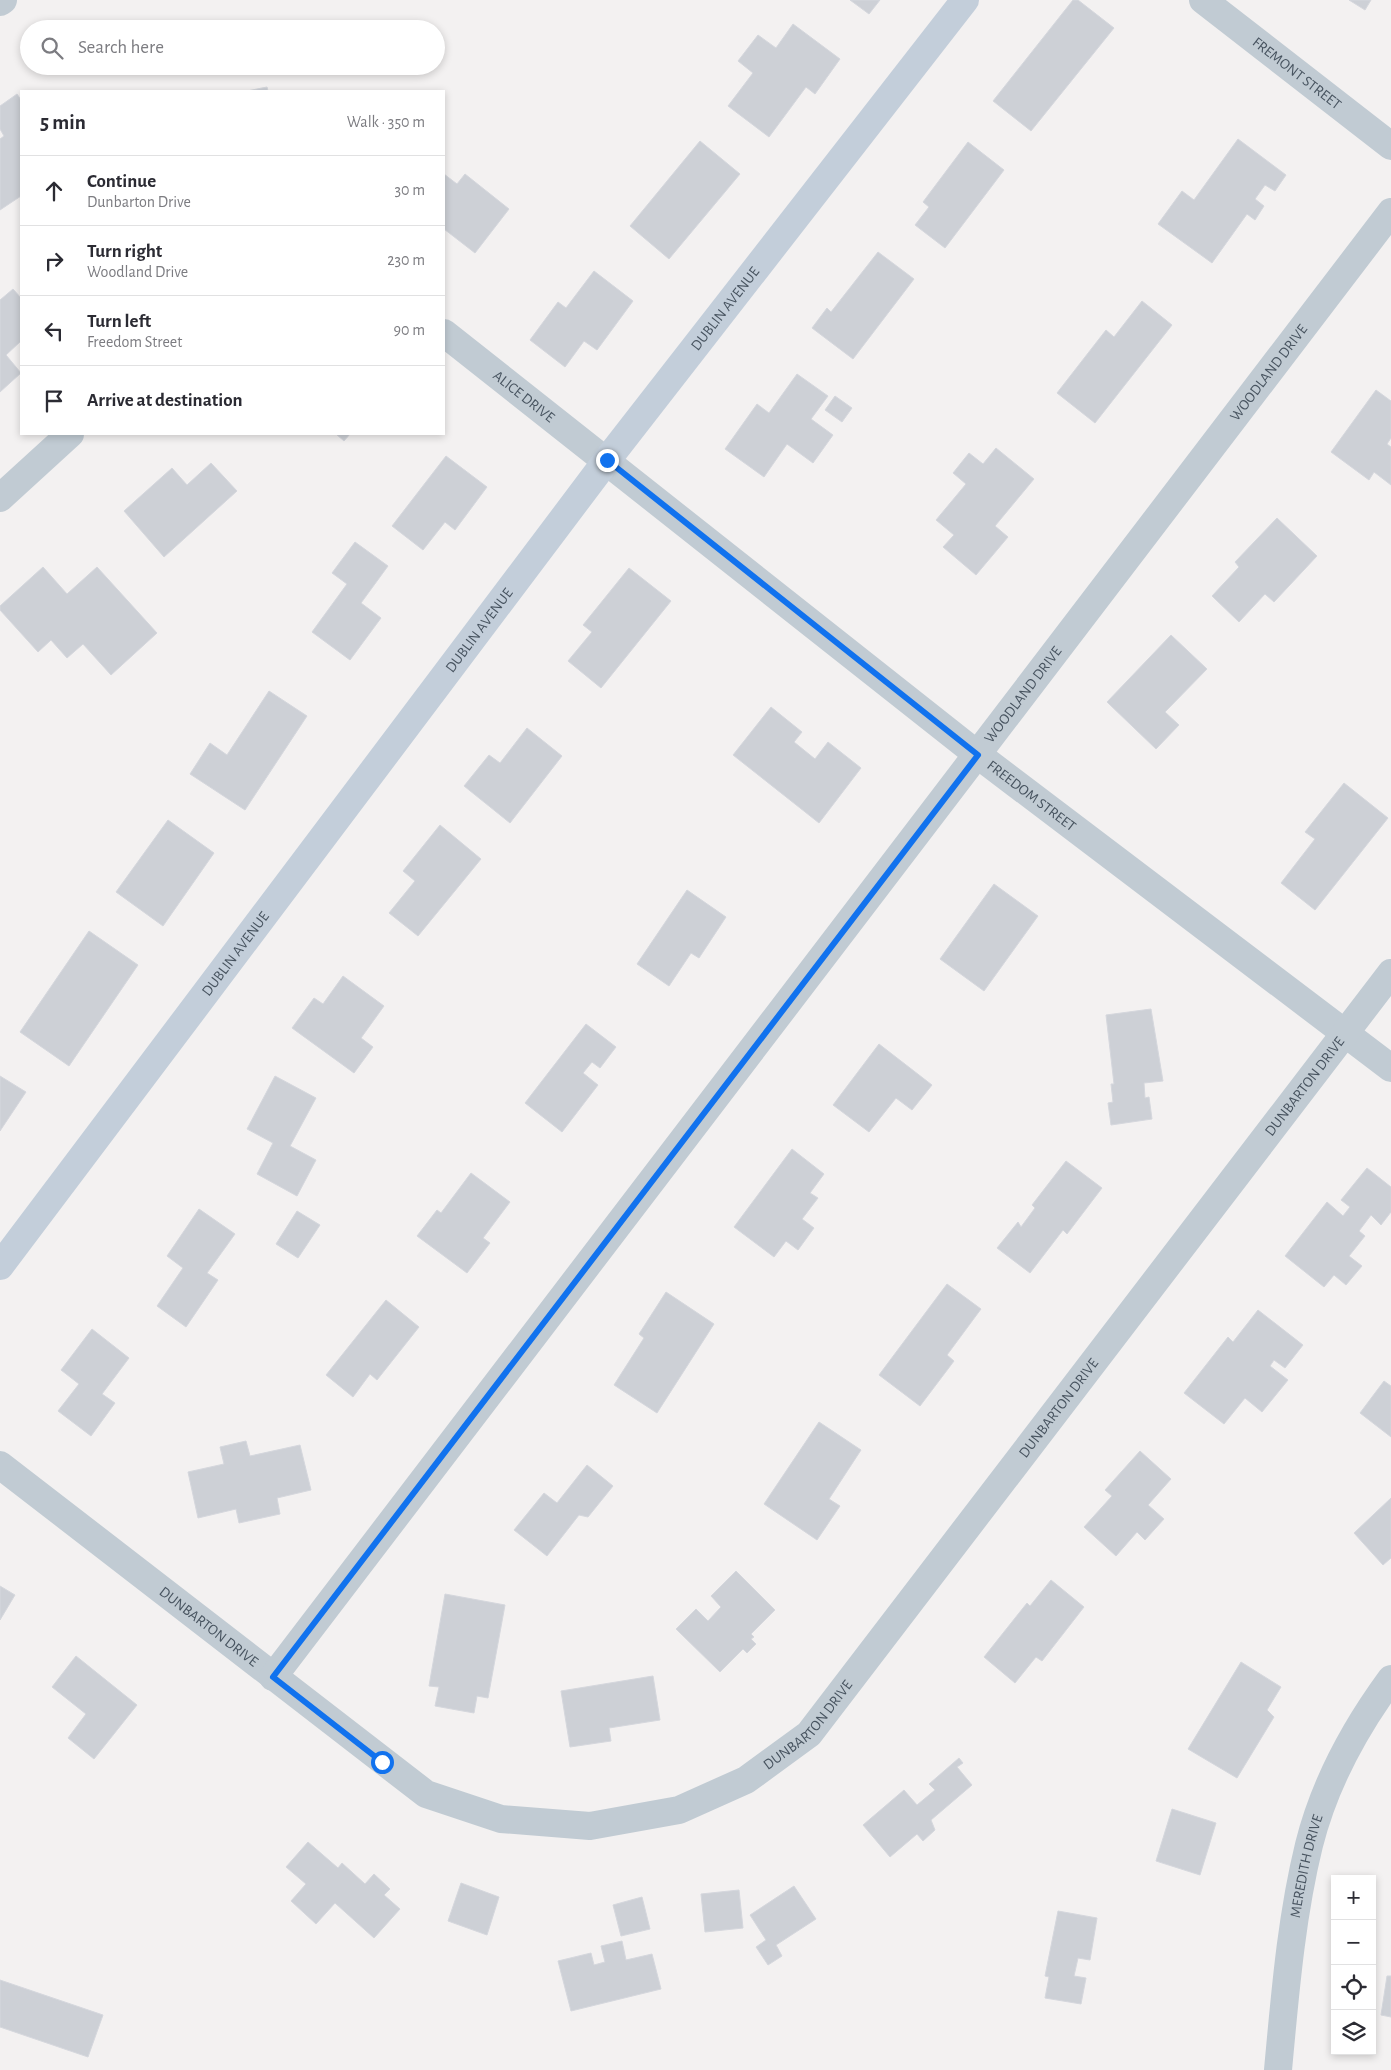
<!DOCTYPE html>
<html lang="en">
<head>
<meta charset="utf-8">
<style>
	:root { --surface:#fff; --page:#f2f2f3; --text:#2b2b33; --muted:#7c7c81; --line:#e1e1e2 }
	body { margin:0; font-family:"Alegreya Sans",sans-serif; background:var(--page); color:var(--text) }
	.controls { position:absolute; right:15px; bottom:15px; display:grid; overflow:hidden; border-radius:0px; box-shadow:0 2px 8px #0003 }
	.controls button { width:45px; height:45px; display:grid; place-items:center; padding:0; border:0; border-bottom:1px solid var(--line); background:var(--surface); color:var(--text); font:25px sans-serif }
	.stop { position:absolute; width:15px; height:15px; margin:-11px; border:4px solid #1172ee; border-radius:50%; background:#fff }
	.stop.end { background:#1172ee; border-color:#fff; box-shadow:0 1px 5px #0008 }
	.list { margin:0; padding:0; list-style:none }
	h2 { display:flex; justify-content:space-between; align-items:center; height:65px; margin:0; padding:0 20px; font-size:21px }
	h2 small { font-size:16px; font-weight:400; color:var(--muted) }
	.list li { display:grid; grid-template-columns:32px 1fr auto; gap:15px; align-items:center; box-sizing:border-box; height:70px; padding:0 20px; border-top:1px solid var(--line) }
	.list b { display:block; font-size:19px; white-space:nowrap }
	.list p { margin:0; font-size:16px; white-space:nowrap; color:var(--muted) }
	.list em { font-size:16px; font-style:normal; color:var(--muted) }
	.icon { flex:none; width:28px; height:28px; fill:none; stroke:currentColor; stroke-width:2; stroke-linecap:round; stroke-linejoin:round }
	.map { position:relative; flex:none; width:1391px; height:2070px; overflow:hidden }
	.search { position:absolute; background:var(--surface); box-shadow:0 2px 8px #0003; left:20px; top:20px; width:425px; height:55px; display:flex; align-items:center; gap:12px; box-sizing:border-box; padding:0 18px; border-radius:28px; color:var(--muted); font-size:19px }
	.panel { position:absolute; background:var(--surface); box-shadow:0 2px 8px #0003; left:20px; top:90px; width:425px; height:345px; border-radius:0px }
	.map>svg:first-child { display:block }
	.building { fill:#cdd0d6; stroke:#d5d7dd }
	.lines { fill:none; stroke-linecap:round; stroke-linejoin:round }
	.street { stroke:#c1cbd3; stroke-width:28 }
	.secondary { stroke:#c3ceda; stroke-width:28 }
	.route { stroke:#1172ee; stroke-width:6 }
	.labels { text-anchor:middle; stroke-width:4; stroke-linejoin:round; paint-order:stroke }
	.street-label { font-size:15px; fill:#485460; stroke:#fff }
</style>
</head>
<body>
<div class="map">
<svg width="1391" height="2070" viewBox="0 0 1391 2070">
	<rect width="100%" height="100%" fill="#f3f1f1"/>
	<g class="building">
		<polygon points="850,0 880,0 869,14"/>
		<polygon points="1073,0 1078,0 1114,28 1031,131 993,101"/>
		<polygon points="1349,0 1371,0 1365,10"/>
		<polygon points="793,24 840,59 815,94 806,87 769,137 728,106 753,73 738,61 758,35 776,48"/>
		<polygon points="267,87 268,91 247,91"/>
		<polygon points="17,94 21,100 21,196 0,210 0,139 4,136 0,129 0,106"/>
		<polygon points="1238,139 1286,175 1275,191 1265,185 1255,199 1264,206 1255,220 1247,214 1212,263 1158,224 1182,191 1194,200"/>
		<polygon points="700,141 740,174 669,259 630,226"/>
		<polygon points="968,142 1004,170 945,248 915,225 929,207 923,202"/>
		<polygon points="444,174 457,184 465,174 509,209 475,253 444,229"/>
		<polygon points="878,252 914,279 853,359 812,328 827,308 831,312"/>
		<polygon points="594,271 633,301 597,350 584,341 565,367 530,340 558,302 566,308"/>
		<polygon points="13,289 21,298 21,341 6,355 21,373 0,392 0,300"/>
		<polygon points="1142,301 1172,325 1095,423 1057,393 1106,330 1114,337"/>
		<polygon points="797,374 828,396 811,419 833,435 813,463 787,444 764,477 725,449 757,404 769,413"/>
		<polygon points="1376,390 1391,401 1391,438 1387,444 1391,447 1391,485 1374,472 1369,480 1331,452"/>
		<polygon points="835,396 852,408 842,422 825,410"/>
		<polygon points="336,434 350,434 344,441"/>
		<polygon points="996,448 1034,479 995,526 1008,537 976,575 943,547 954,535 936,520 966,484 953,473 969,453 983,464"/>
		<polygon points="446,456 487,487 455,530 445,522 423,550 392,526"/>
		<polygon points="211,463 237,491 164,557 124,511 172,468 187,485"/>
		<polygon points="1277,518 1317,556 1274,602 1265,594 1239,622 1212,596 1239,567 1235,562"/>
		<polygon points="355,542 388,566 361,603 381,618 350,660 312,632 347,584 332,573"/>
		<polygon points="43,567 67,594 97,567 157,633 111,675 83,644 67,658 51,640 38,652 0,610 0,606"/>
		<polygon points="629,568 671,601 601,688 568,661 592,632 583,625"/>
		<polygon points="1171,635 1207,669 1165,712 1179,725 1156,749 1107,702"/>
		<polygon points="269,691 307,716 245,810 190,774 210,743 227,755"/>
		<polygon points="771,707 802,732 794,742 815,759 828,742 861,768 819,823 733,755"/>
		<polygon points="527,728 562,756 510,823 464,786 489,755 500,763"/>
		<polygon points="1344,783 1388,818 1315,910 1281,883 1315,839 1305,832"/>
		<polygon points="168,820 214,853 163,926 116,892"/>
		<polygon points="440,825 481,859 418,936 389,913 415,881 403,871"/>
		<polygon points="994,884 1038,916 984,991 940,959"/>
		<polygon points="687,890 726,917 699,958 691,953 669,986 637,964"/>
		<polygon points="89,931 138,965 69,1066 20,1032"/>
		<polygon points="343,976 384,1006 361,1038 373,1047 354,1073 292,1028 314,998 323,1004"/>
		<polygon points="1151,1009 1163,1081 1144,1083 1145,1098 1149,1097 1152,1119 1111,1125 1108,1103 1113,1102 1111,1084 1114,1084 1106,1015"/>
		<polygon points="586,1024 616,1047 600,1068 592,1062 583,1073 598,1085 562,1132 525,1103"/>
		<polygon points="879,1044 932,1085 912,1110 896,1098 869,1132 833,1105"/>
		<polygon points="0,1076 26,1092 0,1131"/>
		<polygon points="275,1076 316,1098 290,1146 316,1160 297,1196 257,1174 273,1143 247,1129"/>
		<polygon points="792,1149 824,1174 810,1193 818,1198 802,1219 814,1228 798,1250 786,1241 774,1257 734,1227"/>
		<polygon points="1066,1161 1102,1188 1067,1234 1063,1230 1030,1273 997,1248 1018,1222 1021,1227 1035,1208 1032,1205"/>
		<polygon points="1367,1168 1391,1187 1391,1212 1381,1225 1371,1215 1359,1231 1365,1236 1349,1256 1362,1266 1346,1285 1334,1275 1324,1287 1285,1256 1327,1202 1343,1216 1350,1207 1341,1200"/>
		<polygon points="471,1173 510,1202 483,1238 490,1243 467,1273 417,1236 437,1210 441,1213"/>
		<polygon points="199,1209 235,1234 207,1273 218,1280 186,1327 157,1306 183,1268 167,1256"/>
		<polygon points="297,1211 320,1225 298,1258 276,1244"/>
		<polygon points="947,1284 981,1309 947,1355 954,1361 920,1406 879,1375"/>
		<polygon points="666,1292 714,1324 657,1413 614,1385 644,1338 639,1334"/>
		<polygon points="386,1300 419,1327 377,1380 370,1374 353,1397 326,1375"/>
		<polygon points="1258,1310 1303,1345 1285,1368 1274,1360 1270,1366 1288,1380 1262,1412 1245,1398 1224,1424 1184,1393 1228,1337 1233,1342"/>
		<polygon points="92,1329 129,1358 102,1394 115,1403 91,1436 58,1411 79,1384 61,1370"/>
		<polygon points="1384,1381 1391,1386 1391,1437 1360,1413"/>
		<polygon points="819,1422 861,1450 829,1499 840,1506 817,1540 764,1504"/>
		<polygon points="246,1441 250,1456 300,1445 311,1490 277,1498 280,1514 239,1523 236,1509 198,1518 188,1472 224,1464 220,1447"/>
		<polygon points="1140,1451 1171,1479 1148,1505 1164,1519 1145,1540 1137,1532 1116,1556 1084,1527 1112,1496 1105,1490"/>
		<polygon points="587,1465 613,1486 588,1517 579,1515 547,1556 514,1530 544,1493 557,1503"/>
		<polygon points="1391,1498 1391,1558 1383,1565 1354,1533"/>
		<polygon points="736,1571 775,1610 751,1634 754,1637 751,1639 756,1644 747,1653 743,1649 720,1672 676,1629 696,1609 708,1621 721,1607 711,1596"/>
		<polygon points="1051,1580 1084,1607 1042,1661 1036,1657 1015,1683 984,1657 1027,1603 1030,1606"/>
		<polygon points="0,1586 15,1595 0,1620"/>
		<polygon points="445,1594 505,1605 488,1698 477,1696 474,1713 435,1706 439,1687 429,1686"/>
		<polygon points="76,1656 137,1705 94,1759 68,1738 86,1714 52,1687"/>
		<polygon points="1241,1662 1281,1687 1267,1710 1274,1717 1237,1778 1188,1749"/>
		<polygon points="653,1676 660,1720 609,1728 611,1741 570,1747 561,1691"/>
		<polygon points="959,1758 963,1763 957,1767 972,1785 931,1820 935,1830 923,1841 917,1834 890,1857 863,1825 904,1790 917,1805 935,1790 929,1784"/>
		<polygon points="1172,1809 1216,1823 1200,1875 1156,1861"/>
		<polygon points="308,1842 338,1868 342,1863 365,1884 374,1874 390,1889 384,1895 400,1909 374,1938 335,1903 316,1924 291,1901 306,1884 286,1867"/>
		<polygon points="461,1883 499,1897 487,1935 448,1921"/>
		<polygon points="794,1886 816,1919 776,1945 782,1956 768,1965 756,1947 766,1940 750,1915"/>
		<polygon points="739,1890 743,1928 705,1932 701,1894"/>
		<polygon points="642,1897 650,1929 621,1936 613,1905"/>
		<polygon points="1058,1911 1097,1918 1090,1960 1078,1958 1074,1976 1086,1978 1081,2004 1045,1998 1049,1977 1045,1976"/>
		<polygon points="622,1941 626,1960 652,1954 661,1989 571,2011 558,1961 591,1953 594,1965 605,1962 601,1946"/>
		<polygon points="1387,1976 1391,1976 1391,2017 1381,2015"/>
		<polygon points="0,1980 103,2015 88,2057 0,2027"/>
	</g>
	<g class="lines">
		<g class="street">
			<path id="s1" d="M 1203,0 L 1391,146"/>
			<polyline points="0,2 3,0"/>
			<path id="s2" d="M 444,333 L 978,755 L 1391,1068"/>
			<polyline points="0,498 70,434"/>
			<path id="s3" d="M 0,1465 L 426,1794 L 501,1819 L 590,1826 L 679,1810 L 746,1780 L 809,1734 L 1391,973"/>
			<path id="s4" d="M 273,1677 L 1391,212"/>
			<path id="s5" d="M 1278,2070 C 1285,1995 1291,1918 1309,1845 C 1324,1785 1355,1728 1391,1679"/>
		</g>
		<path class="secondary" id="s6" d="M 0,1266 L 607,460 L 965,0"/>
	</g>
	<g class="lines">
		<polyline class="route" points="382,1762 273,1677 978,755 607,460"/>
	</g>
	<g class="labels">
		<g class="street-label">
			<text dy="5" stroke="none"><textPath href="#s1" startOffset="119">FREMONT STREET</textPath></text>
			<text dy="5" stroke="none"><textPath href="#s6" startOffset="1201">DUBLIN AVENUE</textPath></text>
			<text dy="5" stroke="none"><textPath href="#s4" startOffset="1641">WOODLAND DRIVE</textPath></text>
			<text dy="5" stroke="none"><textPath href="#s2" startOffset="102">ALICE DRIVE</textPath></text>
			<text dy="5" stroke="none"><textPath href="#s6" startOffset="796">DUBLIN AVENUE</textPath></text>
			<text dy="5" stroke="none"><textPath href="#s4" startOffset="1236">WOODLAND DRIVE</textPath></text>
			<text dy="5" stroke="none"><textPath href="#s2" startOffset="748">FREEDOM STREET</textPath></text>
			<text dy="5" stroke="none"><textPath href="#s6" startOffset="391">DUBLIN AVENUE</textPath></text>
			<text dy="5" stroke="none"><textPath href="#s3" startOffset="1764">DUNBARTON DRIVE</textPath></text>
			<text dy="5" stroke="none"><textPath href="#s3" startOffset="1359">DUNBARTON DRIVE</textPath></text>
			<text dy="5" stroke="none"><textPath href="#s3" startOffset="264">DUNBARTON DRIVE</textPath></text>
			<text dy="5" stroke="none"><textPath href="#s3" startOffset="954">DUNBARTON DRIVE</textPath></text>
			<text dy="5" stroke="none"><textPath href="#s5" startOffset="206">MEREDITH DRIVE</textPath></text>
		</g>
	</g>
</svg>
<div class="controls">
<button>+</button>
<button>−</button>
<button><svg class="icon" aria-label="locate" viewBox="0 0 24 24"><circle cx="12" cy="12" r="6"/><path d="M12 2v4M12 18v4M2 12h4M18 12h4"/></svg></button>
<button><svg class="icon" aria-label="layers" viewBox="0 0 24 24"><path d="M12 4l9 5-9 5-9-5zM3 14l9 5 9-5"/></svg></button>
</div>
<div class="stop" style="left:382px;top:1762px"></div>
<div class="stop end" style="left:607px;top:460px"></div>
<div class="search"><svg class="icon" aria-label="search" viewBox="0 0 24 24"><circle cx="10" cy="10" r="6"/><path d="M15 15l6 6"/></svg>Search here</div>
<section class="panel">
<h2>5 min<small>Walk · 350 m</small></h2>
<ul class="list">
<li><svg class="icon" aria-label="ahead" viewBox="0 0 24 24"><path d="M12 20V5M6 11l6-6 6 6"/></svg><div><b>Continue</b><p>Dunbarton Drive</p></div><em>30 m</em></li>
<li><svg class="icon" aria-label="right" viewBox="0 0 24 24"><path d="M7 20v-9h11M14 6l5 5-5 5"/></svg><div><b>Turn right</b><p>Woodland Drive</p></div><em>230 m</em></li>
<li><svg class="icon" aria-label="left" viewBox="0 0 24 24"><path d="M17 20v-9H6M10 6l-5 5 5 5"/></svg><div><b>Turn left</b><p>Freedom Street</p></div><em>90 m</em></li>
<li><svg class="icon" aria-label="arrive" viewBox="0 0 24 24"><path d="M6 21V4h12l-3 4 3 4H6"/></svg><div><b>Arrive at destination</b></div></li>
</ul>
</section>
</div>
</body>
</html>
